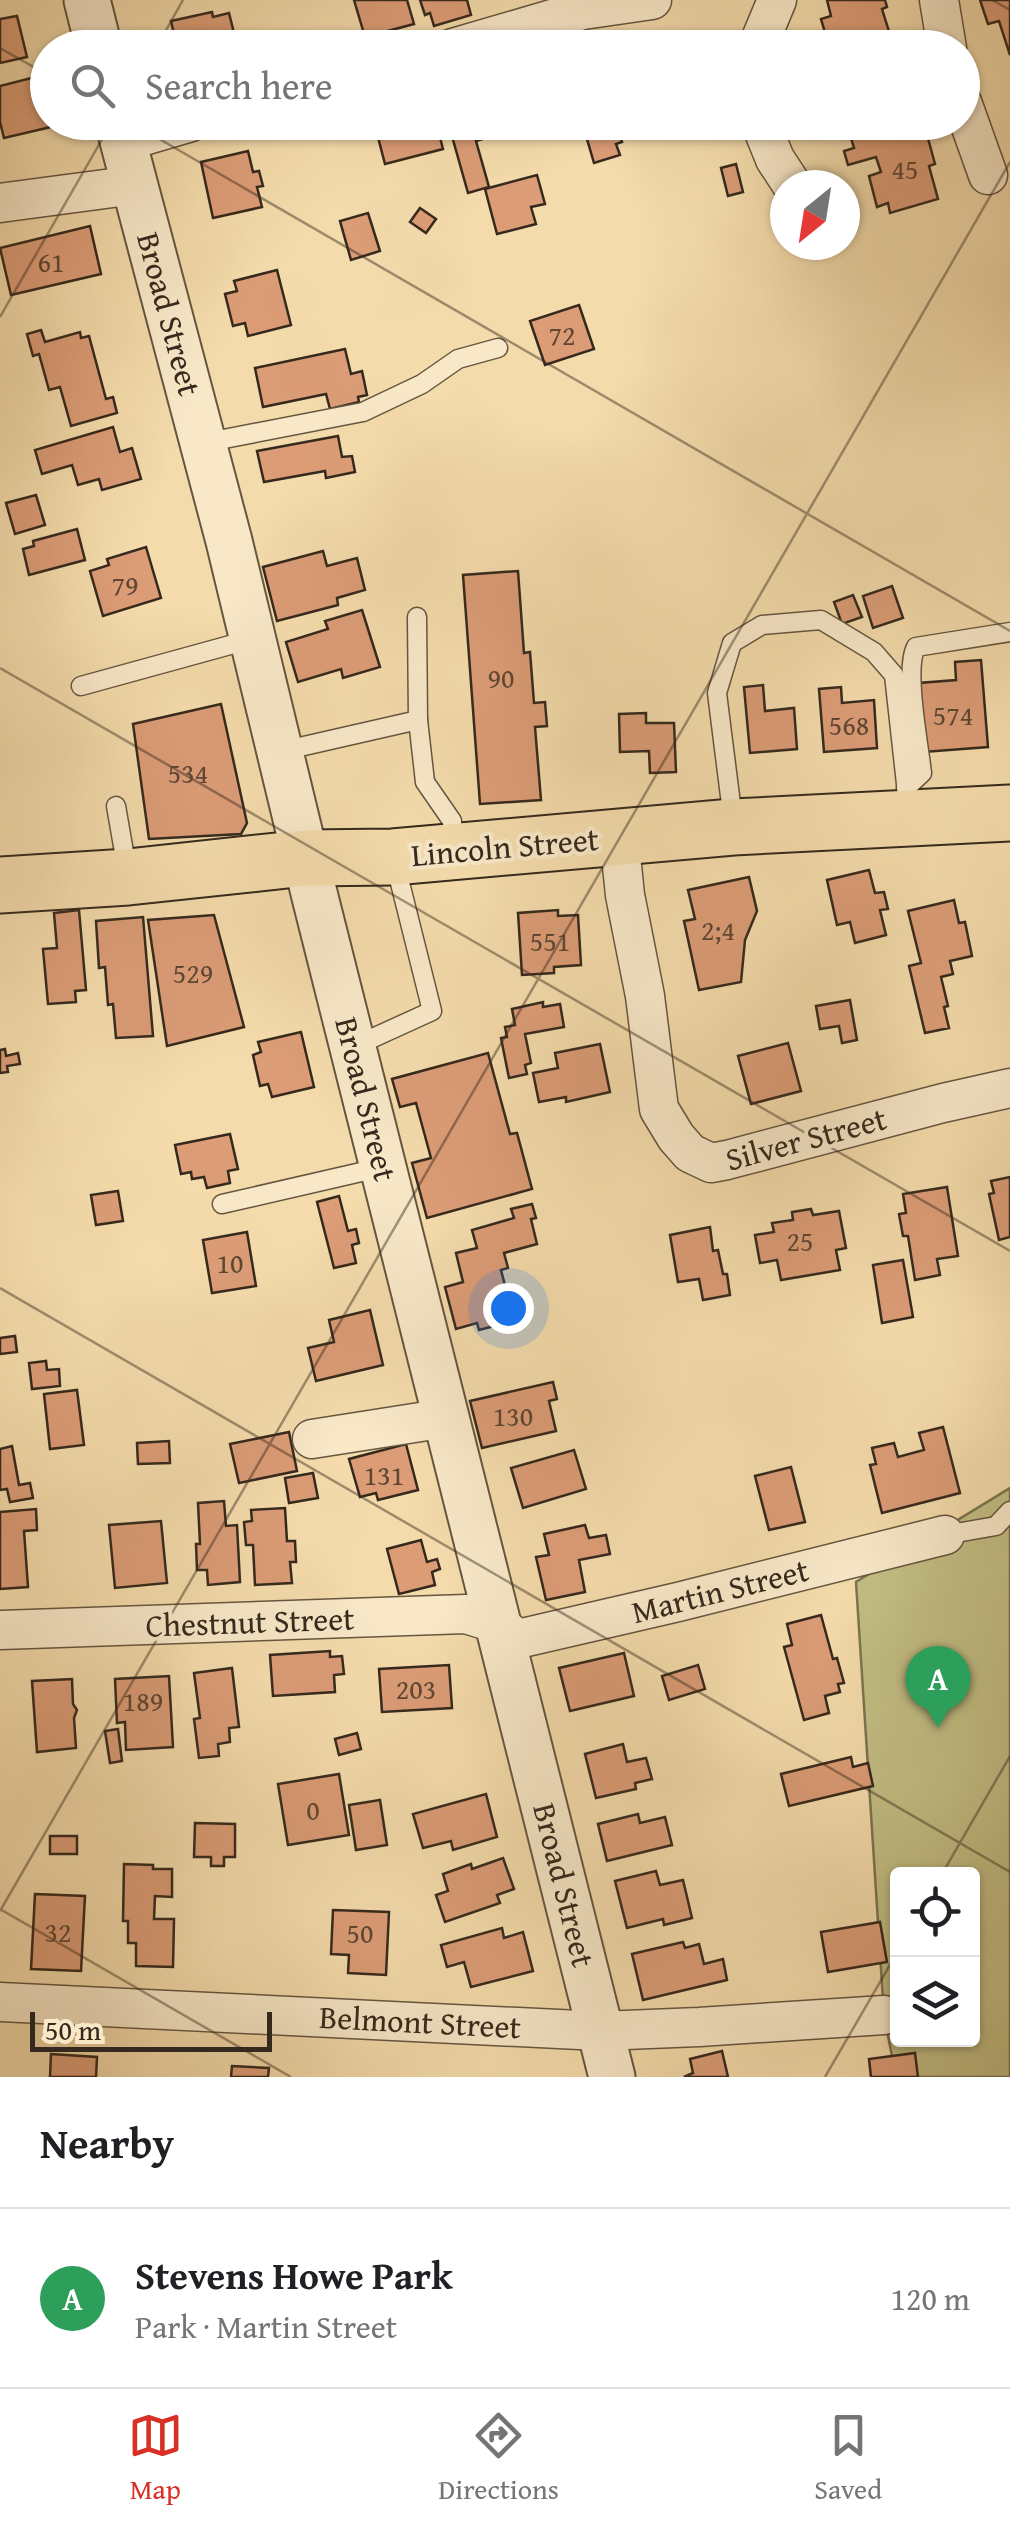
<!DOCTYPE html>
<html lang="en">
<head>
<meta charset="utf-8">
<style>
	:root { --surface:#fff; --page:#f2f2f2; --text:#202124; --muted:#757577; --line:#e0e0e0; --accent:#d93025 }
	body { margin:0; font-family:"Gentium Book Plus",serif; background:var(--page); color:var(--text) }
	.controls { position:absolute; right:30px; bottom:30px; display:grid; overflow:hidden; border-radius:10px; box-shadow:0 2px 8px #0004 }
	.controls button { width:90px; height:90px; display:grid; place-items:center; padding:0; border:0; border-bottom:2px solid var(--line); background:var(--surface); color:var(--text); font:50px sans-serif }
	.compass { position:absolute; left:770px; top:170px; width:90px; height:90px; border-radius:50%; background:var(--surface); box-shadow:0 2px 8px #0004; rotate:210deg }
	.scale { position:absolute; left:30px; bottom:25px; width:242px; box-sizing:border-box; padding-left:10px; border:5px solid #35291d; border-top:0; font-size:28px; line-height:35px; white-space:nowrap; color:#35291d; -webkit-text-stroke:8px #f8e8c8; paint-order:stroke }
	.you { position:absolute; left:508px; top:1308px; width:35px; height:35px; margin:-25px; border:8px solid #fff; border-radius:50%; background:#1a73e8; box-shadow:0 0 0 15px #1a73e833 }
	.badge { display:grid; place-items:center; width:65px; height:65px; border-radius:50%; background:var(--accent); color:#fff; font-size:32px; font-weight:700 }
	.pin { position:absolute; translate:-50% -82px; filter:drop-shadow(0 2px 5px #0008) }
	.pin::after { content:''; position:absolute; top:52px; width:35px; height:30px; background:inherit; clip-path:polygon(0 0,100% 0,50% 100%) }
	.list { margin:0; padding:0; list-style:none }
	h2 { display:flex; justify-content:space-between; align-items:center; height:130px; margin:0; padding:0 40px; font-size:42px }
	h2 small { font-size:32px; font-weight:400; color:var(--muted) }
	.list li { display:grid; grid-template-columns:65px 1fr auto; gap:30px; align-items:center; box-sizing:border-box; height:180px; padding:0 40px; border-top:2px solid var(--line) }
	.list b { display:block; font-size:38px; white-space:nowrap }
	.list p { margin:0; font-size:32px; white-space:nowrap; color:var(--muted) }
	.list em { font-size:32px; font-style:normal; color:var(--muted) }
	.icon { flex:none; width:55px; height:55px; fill:none; stroke:currentColor; stroke-width:2; stroke-linecap:round; stroke-linejoin:round }
	.map { position:relative; flex:none; width:1010px; height:2077px; overflow:hidden }
	.search { position:absolute; background:var(--surface); box-shadow:0 2px 8px #0004; left:30px; right:30px; top:30px; height:110px; display:flex; align-items:center; gap:25px; box-sizing:border-box; padding:0 35px; border-radius:55px; color:var(--muted); font-size:38px }
	.sheet { height:310px; background:var(--surface) }
	nav { display:flex; justify-content:space-around; align-items:center; box-sizing:border-box; height:140px; border-top:2px solid var(--line); background:var(--surface); font-size:28px; color:var(--muted) }
	nav a { display:grid; justify-items:center; gap:5px }
	nav .on { color:var(--accent) }
	.map>svg:first-child { display:block }
	.green { fill:#c2be84; stroke:#7c7450; stroke-width:2.5; fill-rule:evenodd }
	.building { fill:#db9c76; stroke:#35291d; stroke-width:2.5 }
	.lines { fill:none; stroke-linecap:round; stroke-linejoin:round }
	.service-casing { stroke:#655640; stroke-width:21 }
	.minor-casing { stroke:#655640; stroke-width:41 }
	.tertiary-casing { stroke:#655640; stroke-width:49 }
	.primary-casing { stroke:#35291d; stroke-width:59 }
	.service { stroke:#f8e8c8; stroke-width:18 }
	.minor { stroke:#f8e8c8; stroke-width:38 }
	.tertiary { stroke:#f8e8c8; stroke-width:45 }
	.primary { stroke:#f4dbab; stroke-width:55 }
	.ticks { fill:none; stroke:#35291d; stroke-width:2.5; stroke-opacity:0.45 }
	.labels { text-anchor:middle; stroke-width:8; stroke-linejoin:round; paint-order:stroke }
	.number-label { font-size:28px; fill:#5e4633 }
	.street-label { font-size:32px; fill:#35291d; stroke:#f8e8c8 }
</style>
</head>
<body>
<div class="map">
<svg width="1010" height="2077" viewBox="0 0 1010 2077">
	<rect width="100%" height="100%" fill="#f4dbab"/>
	<filter id="stains"><feTurbulence type="fractalNoise" baseFrequency=".002" numOctaves="4"/><feColorMatrix values="0 0 0 0 .2 0 0 0 0 .09 0 0 0 0 .02 0 0 0 .5 -.17"/></filter>
	<radialGradient id="worn" r=".72"><stop offset=".6" stop-color="#630" stop-opacity="0"/><stop offset="1" stop-color="#630" stop-opacity=".3"/></radialGradient>
	<path class="green" d="M 1010,1488 L 1010,2077 L 896,2077 L 884,2015 L 856,1582 ZM 898,1874 L 972,1874 L 972,2040 L 898,2040 Z"/>
	<g class="building">
		<polygon points="354,0 407,0 414,24 365,37"/>
		<polygon points="420,0 467,0 471,15 434,26 430,13 425,15"/>
		<polygon points="827,0 885,0 887,7 882,9 892,41 887,43 888,48 841,48 840,43 829,46 821,19 831,16"/>
		<polygon points="980,0 1010,0 1010,55 999,21 988,24"/>
		<polygon points="212,12 213,17 229,13 237,45 224,48 170,48 169,45 176,43 171,21"/>
		<polygon points="17,16 27,57 0,63 0,19"/>
		<polygon points="43,75 48,95 48,122 54,122 55,126 4,138 0,122 0,86"/>
		<polygon points="374,122 436,122 443,149 385,164"/>
		<polygon points="448,122 499,122 502,133 476,141 489,187 468,193"/>
		<polygon points="582,122 616,122 622,142 616,144 620,155 594,163"/>
		<polygon points="851,122 901,122 905,137 926,131 935,164 929,166 938,199 890,213 888,203 877,207 869,176 881,172 876,157 848,165 844,151 854,148 847,125"/>
		<polygon points="248,151 253,172 259,171 263,186 257,187 262,207 213,218 201,162"/>
		<polygon points="736,164 743,192 728,196 721,168"/>
		<polygon points="537,175 545,204 531,207 536,224 497,234 485,189"/>
		<polygon points="420,208 436,219 426,233 410,222"/>
		<polygon points="368,213 380,251 351,260 340,221"/>
		<polygon points="90,226 101,274 11,295 0,248"/>
		<polygon points="277,270 291,325 248,336 245,323 233,326 225,294 237,291 234,281"/>
		<polygon points="579,305 594,349 545,365 530,321"/>
		<polygon points="41,330 45,342 80,332 81,338 89,336 106,399 113,397 117,413 71,426 60,387 49,390 39,354 33,356 27,334"/>
		<polygon points="345,349 351,374 362,371 367,395 358,397 359,402 330,409 326,394 263,407 255,368"/>
		<polygon points="113,427 120,452 132,448 141,479 102,490 99,479 78,485 72,465 42,474 35,450"/>
		<polygon points="338,436 342,457 352,456 355,472 326,478 325,471 264,482 257,451"/>
		<polygon points="36,495 45,525 15,534 6,503"/>
		<polygon points="77,529 85,560 29,575 23,549 34,546 33,541"/>
		<polygon points="146,547 161,598 103,616 90,571 109,565 107,559"/>
		<polygon points="323,551 327,566 357,558 365,590 337,598 338,605 277,621 263,567"/>
		<polygon points="518,571 524,653 530,652 534,703 545,702 547,726 535,727 541,800 480,804 463,575"/>
		<polygon points="892,586 903,618 873,628 863,596"/>
		<polygon points="853,595 862,617 842,624 834,602"/>
		<polygon points="362,610 380,667 343,678 341,669 298,682 286,642 328,629 325,621"/>
		<polygon points="981,660 988,747 924,752 919,683 956,680 955,662"/>
		<polygon points="763,685 765,711 794,708 797,749 750,753 744,687"/>
		<polygon points="841,687 842,703 874,700 877,748 824,752 819,689"/>
		<polygon points="221,704 247,823 241,834 149,839 133,724"/>
		<polygon points="646,713 646,723 674,723 676,772 650,773 649,751 620,752 619,714"/>
		<polygon points="869,870 875,893 884,892 888,909 880,910 886,935 855,943 850,922 837,925 827,880"/>
		<polygon points="749,877 757,911 745,940 741,982 699,990 684,921 695,919 688,890"/>
		<polygon points="954,900 959,923 965,922 972,956 950,961 953,974 941,977 948,1006 944,1007 949,1028 925,1033 909,966 921,963 908,911"/>
		<polygon points="79,910 86,990 75,991 76,1002 48,1004 43,949 57,948 54,913"/>
		<polygon points="558,910 558,916 578,915 581,965 554,967 554,973 522,975 518,913"/>
		<polygon points="214,915 244,1027 167,1046 148,920"/>
		<polygon points="143,917 153,1036 116,1038 113,1004 108,1005 105,967 99,968 96,921"/>
		<polygon points="850,1000 857,1040 842,1043 839,1026 820,1029 816,1006"/>
		<polygon points="543,1002 543,1007 560,1004 564,1027 525,1034 531,1063 525,1065 527,1074 509,1078 501,1038 507,1037 505,1027 515,1025 512,1009"/>
		<polygon points="301,1032 314,1087 272,1097 268,1084 260,1086 253,1055 261,1052 258,1042"/>
		<polygon points="788,1043 801,1091 751,1104 738,1056"/>
		<polygon points="600,1044 610,1092 566,1102 566,1097 539,1102 533,1073 558,1068 555,1053"/>
		<polygon points="5,1049 6,1056 18,1053 20,1064 7,1066 8,1072 0,1073 0,1050"/>
		<polygon points="488,1053 510,1134 517,1133 532,1189 427,1218 412,1163 431,1158 416,1103 400,1107 392,1079"/>
		<polygon points="230,1134 238,1169 228,1171 230,1183 207,1188 204,1177 192,1179 191,1172 181,1174 175,1145"/>
		<polygon points="1010,1177 1010,1237 999,1240 989,1194 994,1193 991,1181"/>
		<polygon points="947,1187 958,1256 937,1259 940,1275 915,1280 908,1236 903,1236 899,1214 906,1213 903,1194"/>
		<polygon points="118,1191 123,1221 96,1225 91,1195"/>
		<polygon points="339,1196 348,1231 356,1229 359,1243 352,1245 356,1263 334,1268 317,1202"/>
		<polygon points="532,1204 536,1218 531,1219 537,1244 504,1253 508,1268 501,1270 512,1312 496,1317 498,1325 479,1330 477,1323 456,1329 445,1287 463,1282 456,1253 477,1248 472,1230 514,1218 511,1209"/>
		<polygon points="811,1209 813,1215 839,1211 846,1248 836,1250 840,1270 781,1280 777,1260 760,1263 755,1235 774,1232 772,1223 793,1220 792,1212"/>
		<polygon points="710,1227 713,1251 718,1250 723,1274 727,1274 730,1295 703,1300 699,1279 678,1282 670,1235"/>
		<polygon points="247,1232 256,1286 212,1293 203,1240"/>
		<polygon points="903,1260 913,1317 882,1323 873,1265"/>
		<polygon points="370,1310 383,1365 316,1381 308,1348 334,1342 329,1320"/>
		<polygon points="15,1336 17,1352 0,1354 0,1338"/>
		<polygon points="46,1361 47,1370 59,1369 60,1386 32,1389 29,1363"/>
		<polygon points="553,1382 557,1399 549,1401 556,1431 482,1448 470,1401"/>
		<polygon points="77,1390 84,1445 50,1449 44,1394"/>
		<polygon points="943,1427 960,1493 882,1513 870,1465 876,1464 872,1448 894,1443 898,1457 924,1450 919,1433"/>
		<polygon points="289,1432 297,1471 239,1483 230,1444"/>
		<polygon points="169,1441 170,1463 138,1464 137,1443"/>
		<polygon points="406,1444 418,1490 378,1500 376,1493 360,1497 349,1459"/>
		<polygon points="12,1446 19,1485 30,1483 33,1498 10,1502 7,1489 0,1490 0,1449"/>
		<polygon points="574,1450 586,1489 523,1508 511,1468"/>
		<polygon points="791,1467 805,1522 769,1530 755,1476"/>
		<polygon points="313,1473 318,1498 289,1503 285,1478"/>
		<polygon points="224,1501 226,1526 237,1525 240,1582 208,1585 207,1570 197,1570 196,1544 200,1544 198,1503"/>
		<polygon points="285,1508 287,1541 295,1541 296,1562 290,1562 292,1583 255,1585 253,1545 246,1545 244,1522 252,1521 251,1510"/>
		<polygon points="36,1509 37,1530 24,1531 28,1587 0,1589 0,1512"/>
		<polygon points="161,1521 167,1583 115,1588 109,1525"/>
		<polygon points="585,1525 589,1538 606,1535 610,1554 579,1560 585,1592 546,1600 536,1557 549,1555 544,1534"/>
		<polygon points="421,1540 427,1562 437,1559 440,1569 432,1572 435,1585 399,1594 387,1549"/>
		<polygon points="821,1615 833,1659 837,1658 844,1683 838,1684 840,1692 825,1696 829,1713 804,1720 784,1647 792,1645 787,1624"/>
		<polygon points="330,1651 330,1657 342,1656 344,1674 334,1675 335,1692 273,1696 270,1655"/>
		<polygon points="624,1653 634,1696 570,1711 559,1668"/>
		<polygon points="449,1665 452,1708 382,1712 379,1669"/>
		<polygon points="698,1665 705,1689 669,1700 662,1676"/>
		<polygon points="232,1668 239,1727 229,1728 230,1742 218,1744 219,1756 199,1758 194,1719 200,1718 194,1673"/>
		<polygon points="169,1676 173,1747 126,1750 125,1722 117,1723 115,1679"/>
		<polygon points="72,1679 73,1704 77,1710 74,1718 76,1748 37,1752 32,1681"/>
		<polygon points="118,1729 122,1761 110,1763 105,1731"/>
		<polygon points="357,1733 361,1749 339,1755 335,1739"/>
		<polygon points="623,1744 627,1762 646,1758 652,1779 635,1783 636,1789 596,1798 585,1754"/>
		<polygon points="851,1757 853,1767 868,1763 873,1786 789,1806 781,1774"/>
		<polygon points="339,1774 349,1835 288,1845 278,1784"/>
		<polygon points="486,1794 497,1837 453,1850 451,1841 423,1848 413,1814"/>
		<polygon points="380,1800 387,1845 356,1850 349,1805"/>
		<polygon points="638,1814 640,1823 665,1817 672,1845 607,1861 598,1824"/>
		<polygon points="195,1823 235,1824 235,1857 224,1857 224,1866 211,1866 211,1857 194,1857"/>
		<rect x="50" y="1836" width="27" height="18"/>
		<polygon points="503,1858 514,1889 497,1895 500,1903 445,1922 436,1895 448,1891 443,1874 471,1864 472,1869"/>
		<polygon points="124,1864 153,1865 153,1869 172,1869 172,1897 155,1896 154,1919 174,1919 173,1967 136,1966 136,1943 128,1943 128,1921 123,1921"/>
		<polygon points="656,1871 660,1885 683,1880 692,1918 664,1925 663,1919 627,1928 615,1881"/>
		<polygon points="35,1894 85,1896 81,1971 31,1969"/>
		<polygon points="333,1910 389,1912 386,1975 348,1973 349,1955 331,1954"/>
		<polygon points="880,1922 887,1962 828,1972 821,1932"/>
		<polygon points="502,1928 504,1938 523,1932 533,1971 471,1987 464,1962 447,1967 441,1945"/>
		<polygon points="683,1942 685,1948 699,1944 704,1964 723,1959 727,1980 643,2000 632,1954"/>
		<polygon points="722,2051 728,2077 684,2077 693,2073 690,2059"/>
		<polygon points="915,2053 918,2077 871,2077 869,2059"/>
		<polygon points="51,2054 97,2057 96,2077 50,2077"/>
		<polygon points="232,2066 269,2068 268,2077 231,2077"/>
	</g>
	<g class="lines">
		<g class="service-casing">
			<g id="service">
				<polyline points="203,443 363,412 422,384 458,359 498,348"/>
				<polyline points="417,617 418,720 425,782 452,821 454,845"/>
				<polyline points="81,686 252,639"/>
				<polyline points="282,751 418,720"/>
				<path d="M 906,788 L 922,773 C 919,745 904,669 916,647 L 1010,632"/>
				<polyline points="116,806 127,869"/>
				<polyline points="733,820 717,693 732,643 762,625 821,620 874,652 894,675 909,811"/>
				<polyline points="353,1047 432,1011 395,863"/>
				<polyline points="222,1204 383,1167"/>
				<polyline points="945,1535 996,1526 1010,1511"/>
			</g>
		</g>
		<g class="minor-casing">
			<g id="minor">
				<polyline points="939,0 947,48"/>
				<polyline points="453,48 583,10 652,0"/>
				<polyline points="757,48 777,0"/>
				<polyline points="962,102 988,175"/>
				<polyline points="760,122 775,159 792,185"/>
				<polyline points="123,142 191,122"/>
				<polyline points="0,203 135,185"/>
				<polyline points="619,837 625,895 645,996 659,1109 676,1137 690,1153 711,1163 727,1160 943,1103 1010,1088"/>
				<polyline points="312,1439 446,1418"/>
				<polyline points="0,1630 466,1614 498,1624 518,1639 678,1602 945,1535"/>
				<polyline points="0,2002 600,2031 699,2027 884,2015"/>
			</g>
		</g>
		<g class="tertiary-casing">
			<g id="tertiary">
				<polyline points="87,0 99,48"/>
				<polyline points="118,122 229,541 315,897 612,2077"/>
			</g>
		</g>
		<g class="primary-casing">
			<polyline id="primary" points="0,885 128,877 305,858 393,857 733,827 1010,813"/>
		</g>
		<use href="#service" class="service"/>
		<use href="#minor" class="minor"/>
		<use href="#tertiary" class="tertiary"/>
		<use href="#primary" class="primary"/>
	</g>
	<path class="ticks" d="M 992,0 L 1010,10M 0,48 L 48,75M 156,48 L 183,0M 130,122 L 1010,631M 0,317 L 112,122M 0,668 L 1010,1251M 0,1288 L 1010,1872M 942,1874 L 1010,1756M 0,1909 L 291,2077M 0,1911 L 1010,162M 825,2077 L 898,1951"/>
	<g class="labels">
		<g class="number-label">
			<text x="905" y="179">45</text>
			<text x="51" y="272">61</text>
			<text x="562" y="345">72</text>
			<text x="125" y="595">79</text>
			<text x="501" y="688">90</text>
			<text x="953" y="725">574</text>
			<text x="849" y="735">568</text>
			<text x="188" y="783">534</text>
			<text x="718" y="940">2;4</text>
			<text x="550" y="951">551</text>
			<text x="193" y="983">529</text>
			<text x="800" y="1251">25</text>
			<text x="230" y="1273">10</text>
			<text x="513" y="1426">130</text>
			<text x="384" y="1485">131</text>
			<text x="416" y="1699">203</text>
			<text x="143" y="1711">189</text>
			<text x="313" y="1820">0</text>
			<text x="58" y="1942">32</text>
			<text x="360" y="1943">50</text>
		</g>
		<g class="street-label">
			<text transform="translate(169 314) rotate(75)" y="11">Broad Street</text>
			<text transform="translate(505 847) rotate(-5)" y="11">Lincoln Street</text>
			<text transform="translate(366 1099) rotate(76)" y="11">Broad Street</text>
			<text transform="translate(806 1139) rotate(-15)" y="11">Silver Street</text>
			<text transform="translate(720 1591) rotate(-14)" y="11">Martin Street</text>
			<text transform="translate(250 1622) rotate(-2)" y="11">Chestnut Street</text>
			<text transform="translate(564 1885) rotate(76)" y="11">Broad Street</text>
			<text transform="translate(420 2022) rotate(3)" y="11">Belmont Street</text>
		</g>
	</g>
	<rect width="100%" height="100%" filter="url(#stains)"/>
	<rect width="100%" height="100%" fill="url(#worn)"/>
</svg>
<div class="controls">
<button><svg class="icon" aria-label="locate" viewBox="0 0 24 24"><circle cx="12" cy="12" r="6"/><path d="M12 2v4M12 18v4M2 12h4M18 12h4"/></svg></button>
<button><svg class="icon" aria-label="layers" viewBox="0 0 24 24"><path d="M12 4l9 5-9 5-9-5zM3 14l9 5 9-5"/></svg></button>
</div>
<svg class="compass" viewBox="-18 -18 36 36"><path d="M0-13l5 13h-10z" fill="#e53935"/><path d="M0 13l5-13h-10z" fill="#757577"/></svg>
<div class="scale">50 m</div>
<div class="you"></div>
<div class="pin badge" style="left:938px;top:1728px;background:#2e9e5b">A</div>
<div class="search"><svg class="icon" aria-label="search" viewBox="0 0 24 24"><circle cx="10" cy="10" r="6"/><path d="M15 15l6 6"/></svg>Search here</div>
</div>
<section class="sheet">
<h2>Nearby<small></small></h2>
<ul class="list">
<li><span class="badge" style="background:#2e9e5b">A</span><div><b>Stevens Howe Park</b><p>Park · Martin Street</p></div><em>120 m</em></li>
</ul>
</section>
<nav>
<a class="on"><svg class="icon" aria-label="map" viewBox="0 0 24 24"><path d="M3 6l6-2 6 2 6-2v14l-6 2-6-2-6 2zM9 4v14M15 6v14"/></svg>Map</a>
<a><svg class="icon" aria-label="directions" viewBox="0 0 24 24"><path d="M12 3l9 9-9 9-9-9zM9 14v-3h6M13 9l2 2-2 2"/></svg>Directions</a>
<a><svg class="icon" aria-label="saved" viewBox="0 0 24 24"><path d="M7 4h10v16l-5-4-5 4z"/></svg>Saved</a>
</nav>
</body>
</html>
